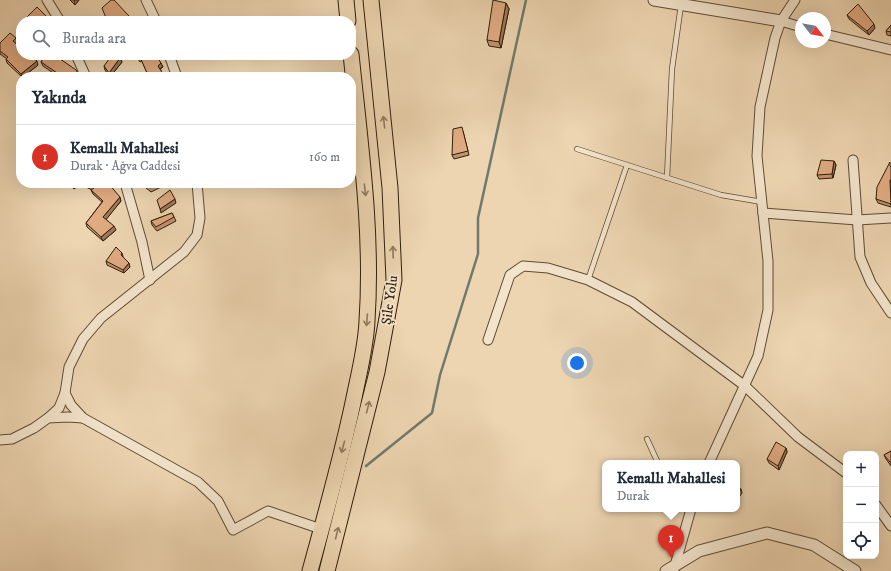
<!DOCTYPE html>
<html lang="tr">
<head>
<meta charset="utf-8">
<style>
	:root { --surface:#fff; --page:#f6f6f7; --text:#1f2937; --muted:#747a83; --line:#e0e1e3; --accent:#d93025 }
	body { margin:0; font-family:"IM FELL DW Pica",serif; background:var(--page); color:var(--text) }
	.controls { position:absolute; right:12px; bottom:12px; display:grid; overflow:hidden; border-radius:8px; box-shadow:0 4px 16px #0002 }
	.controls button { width:36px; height:36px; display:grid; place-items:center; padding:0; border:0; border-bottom:1px solid var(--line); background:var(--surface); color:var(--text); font:20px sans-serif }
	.compass { position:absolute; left:795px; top:12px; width:36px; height:36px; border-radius:50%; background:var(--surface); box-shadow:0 4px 16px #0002; rotate:121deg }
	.you { position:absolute; left:577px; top:363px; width:14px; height:14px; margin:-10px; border:3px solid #fff; border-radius:50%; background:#1a73e8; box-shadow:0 0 0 6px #1a73e833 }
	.badge { display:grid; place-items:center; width:26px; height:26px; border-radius:50%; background:var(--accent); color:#fff; font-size:13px; font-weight:700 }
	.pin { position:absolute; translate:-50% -33px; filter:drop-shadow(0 1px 2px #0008) }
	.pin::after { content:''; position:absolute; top:21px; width:14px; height:12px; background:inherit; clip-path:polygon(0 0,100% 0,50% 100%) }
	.popup { position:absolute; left:602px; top:460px; width:138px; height:52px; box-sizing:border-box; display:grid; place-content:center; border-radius:8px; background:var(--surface); filter:drop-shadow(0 1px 3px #0005); font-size:13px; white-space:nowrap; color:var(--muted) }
	.popup b { font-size:15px; color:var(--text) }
	.popup::after { content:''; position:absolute; left:50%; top:100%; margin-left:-8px; border:8px solid transparent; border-top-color:var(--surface) }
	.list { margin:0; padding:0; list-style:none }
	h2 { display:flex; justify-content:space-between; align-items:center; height:52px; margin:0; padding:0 16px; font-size:17px }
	h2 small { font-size:13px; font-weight:400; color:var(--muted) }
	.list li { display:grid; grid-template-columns:26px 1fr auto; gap:12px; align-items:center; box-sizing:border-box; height:64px; padding:0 16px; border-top:1px solid var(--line) }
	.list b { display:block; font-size:15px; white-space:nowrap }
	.list p { margin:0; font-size:13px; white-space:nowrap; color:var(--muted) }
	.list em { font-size:13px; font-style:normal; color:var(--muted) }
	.icon { flex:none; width:22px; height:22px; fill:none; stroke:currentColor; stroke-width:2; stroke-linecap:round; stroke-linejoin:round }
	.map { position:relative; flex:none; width:891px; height:571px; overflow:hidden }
	.search { position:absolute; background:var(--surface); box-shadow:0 4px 16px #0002; left:16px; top:16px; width:340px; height:44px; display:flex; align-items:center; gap:10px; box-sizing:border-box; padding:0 14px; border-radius:16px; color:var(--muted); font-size:15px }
	.panel { position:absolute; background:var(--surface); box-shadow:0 4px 16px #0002; left:16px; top:72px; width:340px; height:116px; border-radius:16px }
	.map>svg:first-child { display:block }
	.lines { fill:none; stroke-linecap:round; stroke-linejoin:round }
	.stream { stroke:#6f7a6e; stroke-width:2.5 }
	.service-casing { stroke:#5e4c33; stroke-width:6 }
	.minor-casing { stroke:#5e4c33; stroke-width:11 }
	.tertiary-casing { stroke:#5e4c33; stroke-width:13 }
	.trunk-casing { stroke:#2f1e09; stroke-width:17 }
	.service { stroke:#f3e4cc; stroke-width:4.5 }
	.minor { stroke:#f3e4cc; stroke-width:9 }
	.tertiary { stroke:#f3e4cc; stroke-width:11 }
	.trunk { stroke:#edd5b1; stroke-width:15 }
	.wall { fill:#c29370; stroke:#2f1e09 }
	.shaded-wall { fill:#9e785b; stroke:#2f1e09 }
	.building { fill:#e1ab82; stroke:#2f1e09 }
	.oneway { stroke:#8e7a5d }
	.labels { text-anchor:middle; stroke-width:3.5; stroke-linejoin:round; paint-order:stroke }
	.street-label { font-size:14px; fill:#2f1e09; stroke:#f3e4cc }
</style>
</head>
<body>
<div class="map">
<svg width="891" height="571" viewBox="0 0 891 571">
	<rect width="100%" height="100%" fill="#edd5b1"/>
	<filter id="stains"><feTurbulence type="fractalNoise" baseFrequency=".005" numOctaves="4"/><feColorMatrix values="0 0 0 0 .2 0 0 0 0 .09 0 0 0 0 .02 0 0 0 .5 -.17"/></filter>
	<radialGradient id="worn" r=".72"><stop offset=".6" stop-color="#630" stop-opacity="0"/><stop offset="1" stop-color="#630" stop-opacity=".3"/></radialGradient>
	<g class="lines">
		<polyline class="stream" points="366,466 432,413 440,375 478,254 478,218 526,0"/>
		<g class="service-casing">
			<g id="service">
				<polyline points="577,149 721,195 762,202"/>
				<polyline points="667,178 672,69 681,5"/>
				<polyline points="588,280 627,165"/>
				<polyline points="647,439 658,463"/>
			</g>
		</g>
		<g class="minor-casing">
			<g id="minor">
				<polyline points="47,0 60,21"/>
				<polyline points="146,0 156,21"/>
				<polyline points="781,21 801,27"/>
				<polyline points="825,34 891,50"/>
				<polyline points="76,55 86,77"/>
				<polyline points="169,55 177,77"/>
				<polyline points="853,160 860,257 871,283 891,313"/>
				<polyline points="125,183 142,242 150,280"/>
				<polyline points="763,213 857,220 891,218"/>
				<polyline points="488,340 510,275 523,266 548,268 588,280 632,302 745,386 798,437 846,473"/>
				<polyline points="65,393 71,405 83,418 198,482 218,501 233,530 268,511 321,529"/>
				<polyline points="48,418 59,408 65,393 69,367 83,339 101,318 184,252 197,235 200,218 197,183"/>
				<polyline points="0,440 12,439 34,428 48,418 68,417 83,418"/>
				<polyline points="709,463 758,356 768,310 768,261 757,156 760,107 775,38 781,21 795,0"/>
				<polyline points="876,505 891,526"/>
				<polyline points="674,569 691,509"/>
			</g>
		</g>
		<g class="tertiary-casing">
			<g id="tertiary">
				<polyline points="654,0 781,21"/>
				<polyline points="666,571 699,551 767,533 814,545 855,571"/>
			</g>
		</g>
		<g class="trunk-casing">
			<g id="trunk">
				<polyline points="346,0 348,21"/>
				<path d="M 310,571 C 326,512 343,453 355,393 C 360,369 366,345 367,321 C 373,231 360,143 351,54"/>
				<polyline points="327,571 377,372 394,280 390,188 371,0"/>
			</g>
		</g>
		<use href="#service" class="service"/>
		<use href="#minor" class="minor"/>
		<use href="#tertiary" class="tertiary"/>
		<use href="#trunk" class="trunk"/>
	</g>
	<g class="wall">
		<polygon points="70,0 79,0 75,5"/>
		<polygon points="506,3 509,9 501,48 489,46 487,40"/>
		<polygon points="847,15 875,28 869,35 849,19"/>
		<polygon points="891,25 891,36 887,35 886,31"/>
		<polygon points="17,42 16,44 38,65 23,77 22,77 7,63 6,59 7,59 0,54 0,43"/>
		<polygon points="46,55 58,55 59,58 80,77 59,77 43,66 41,62"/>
		<polygon points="136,55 156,55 163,67 160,69 165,77 151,77 150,75 149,77 142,61 140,62"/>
		<polygon points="120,58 122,62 110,77 105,70 104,66"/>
		<polygon points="463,131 469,155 454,159 452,155"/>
		<polygon points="834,161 836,165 833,178 819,179 817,175"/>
		<polygon points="891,167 891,207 878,203 876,199"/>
		<polygon points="70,183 81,183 74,189 71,186"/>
		<polygon points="83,183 108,183 121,201 106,219 116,230 103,241 87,227 86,223 102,202 93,194 91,190 92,190 86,187 85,185"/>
		<polygon points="144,183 167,183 167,184 151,192 145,187"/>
		<polygon points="172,213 176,221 157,231 152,225 151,221"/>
		<polygon points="122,253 123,256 123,257 130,267 124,273 107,265 106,261"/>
		<polygon points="786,448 787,452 779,470 769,463 767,459"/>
		<polygon points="891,451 891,466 886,459 884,455"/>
	</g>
	<g class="shaded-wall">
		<polygon points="75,0 79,0 75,5 74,1"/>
		<polygon points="506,3 509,9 501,48 499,42"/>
		<polygon points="108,16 110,20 109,21 107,21 106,18"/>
		<polygon points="129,16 130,20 129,21 122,21"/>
		<polygon points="874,24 875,28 869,35 867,31"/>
		<polygon points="16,38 17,42 14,45 13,41"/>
		<polygon points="120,58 122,62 110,77 109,73"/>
		<polygon points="37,61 38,65 23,77 22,77 21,74"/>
		<polygon points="161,63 163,67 159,69 158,66"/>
		<polygon points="149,72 150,75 149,77 147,73"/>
		<polygon points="834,161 836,165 833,178 832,174"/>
		<polygon points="890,180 891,182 891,205 891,204"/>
		<polygon points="75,183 81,183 74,189 73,185"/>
		<polygon points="120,197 121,201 105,221 103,217"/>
		<polygon points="175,199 176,203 161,213 160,209"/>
		<polygon points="114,226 116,230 103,241 101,237"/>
		<polygon points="129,263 130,267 124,273 123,270"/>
		<polygon points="786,448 787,452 779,470 778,466"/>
		<polygon points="741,489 742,493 737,500 737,494"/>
	</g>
	<g class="building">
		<polygon points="111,0 114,0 129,16 122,21 113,21 108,16 106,18 102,8"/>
		<polygon points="493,0 506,3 499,42 487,40"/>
		<polygon points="858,4 874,24 867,31 847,15"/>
		<polygon points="37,7 51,21 29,21 25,19"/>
		<polygon points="891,25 891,32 886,31"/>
		<polygon points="10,33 16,38 13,41 21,48 21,55 29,55 37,61 21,74 6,59 8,57 0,51 0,43"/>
		<polygon points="46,55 57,55 56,56 76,70 79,75 78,77 63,77 41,62"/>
		<polygon points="112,55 116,55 120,58 109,73 104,66"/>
		<polygon points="137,55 156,55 161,63 158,66 165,77 152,77 149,72 147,73 140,57 138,58"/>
		<polygon points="462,127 468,151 452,155 453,129"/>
		<polygon points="821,160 834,161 832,174 817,175"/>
		<polygon points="890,162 890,166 891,167 891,180 890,180 891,204 876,199 877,187"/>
		<polygon points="70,183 75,183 73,185"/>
		<polygon points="85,183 108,183 120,197 103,217 114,226 101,237 86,223 103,201 91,190 94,188"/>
		<polygon points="144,183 160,183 150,188"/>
		<polygon points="170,190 175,199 160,209 157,200"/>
		<polygon points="172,213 174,217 156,227 151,221"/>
		<polygon points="116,247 122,253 121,255 129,263 123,270 106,261"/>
		<polygon points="776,442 786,448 778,466 767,459"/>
		<polygon points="891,451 891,462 890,462 884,455"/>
		<polygon points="737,487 741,489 737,494"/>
	</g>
	<defs><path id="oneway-shaft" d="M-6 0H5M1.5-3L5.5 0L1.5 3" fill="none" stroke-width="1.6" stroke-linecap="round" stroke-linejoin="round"/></defs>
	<g class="oneway">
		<use href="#oneway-shaft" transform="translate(384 122) rotate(-96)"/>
		<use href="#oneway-shaft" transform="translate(365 190) rotate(84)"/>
		<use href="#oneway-shaft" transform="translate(393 252) rotate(-92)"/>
		<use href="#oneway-shaft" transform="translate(367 320) rotate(94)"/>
		<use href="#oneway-shaft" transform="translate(368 407) rotate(-76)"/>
		<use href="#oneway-shaft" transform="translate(343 447) rotate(105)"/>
		<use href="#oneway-shaft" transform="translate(337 533) rotate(-76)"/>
	</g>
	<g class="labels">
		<g class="street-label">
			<text transform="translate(389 300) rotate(-82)" y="5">Şile Yolu</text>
		</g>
	</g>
	<rect width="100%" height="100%" filter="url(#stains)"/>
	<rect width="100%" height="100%" fill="url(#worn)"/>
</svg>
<div class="controls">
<button>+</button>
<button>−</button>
<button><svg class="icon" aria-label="locate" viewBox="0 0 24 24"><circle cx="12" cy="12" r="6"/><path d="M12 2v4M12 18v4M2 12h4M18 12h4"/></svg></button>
</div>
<svg class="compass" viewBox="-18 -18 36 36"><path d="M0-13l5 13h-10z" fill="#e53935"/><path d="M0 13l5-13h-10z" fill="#747a83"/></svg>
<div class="you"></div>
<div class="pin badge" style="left:671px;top:558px">1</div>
<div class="popup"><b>Kemallı Mahallesi</b>Durak</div>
<div class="search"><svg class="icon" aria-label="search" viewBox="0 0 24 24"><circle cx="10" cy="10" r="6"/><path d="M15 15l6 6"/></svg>Burada ara</div>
<section class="panel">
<h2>Yakında<small></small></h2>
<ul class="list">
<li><span class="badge">1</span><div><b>Kemallı Mahallesi</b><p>Durak · Ağva Caddesi</p></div><em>160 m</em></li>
</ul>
</section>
</div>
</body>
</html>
